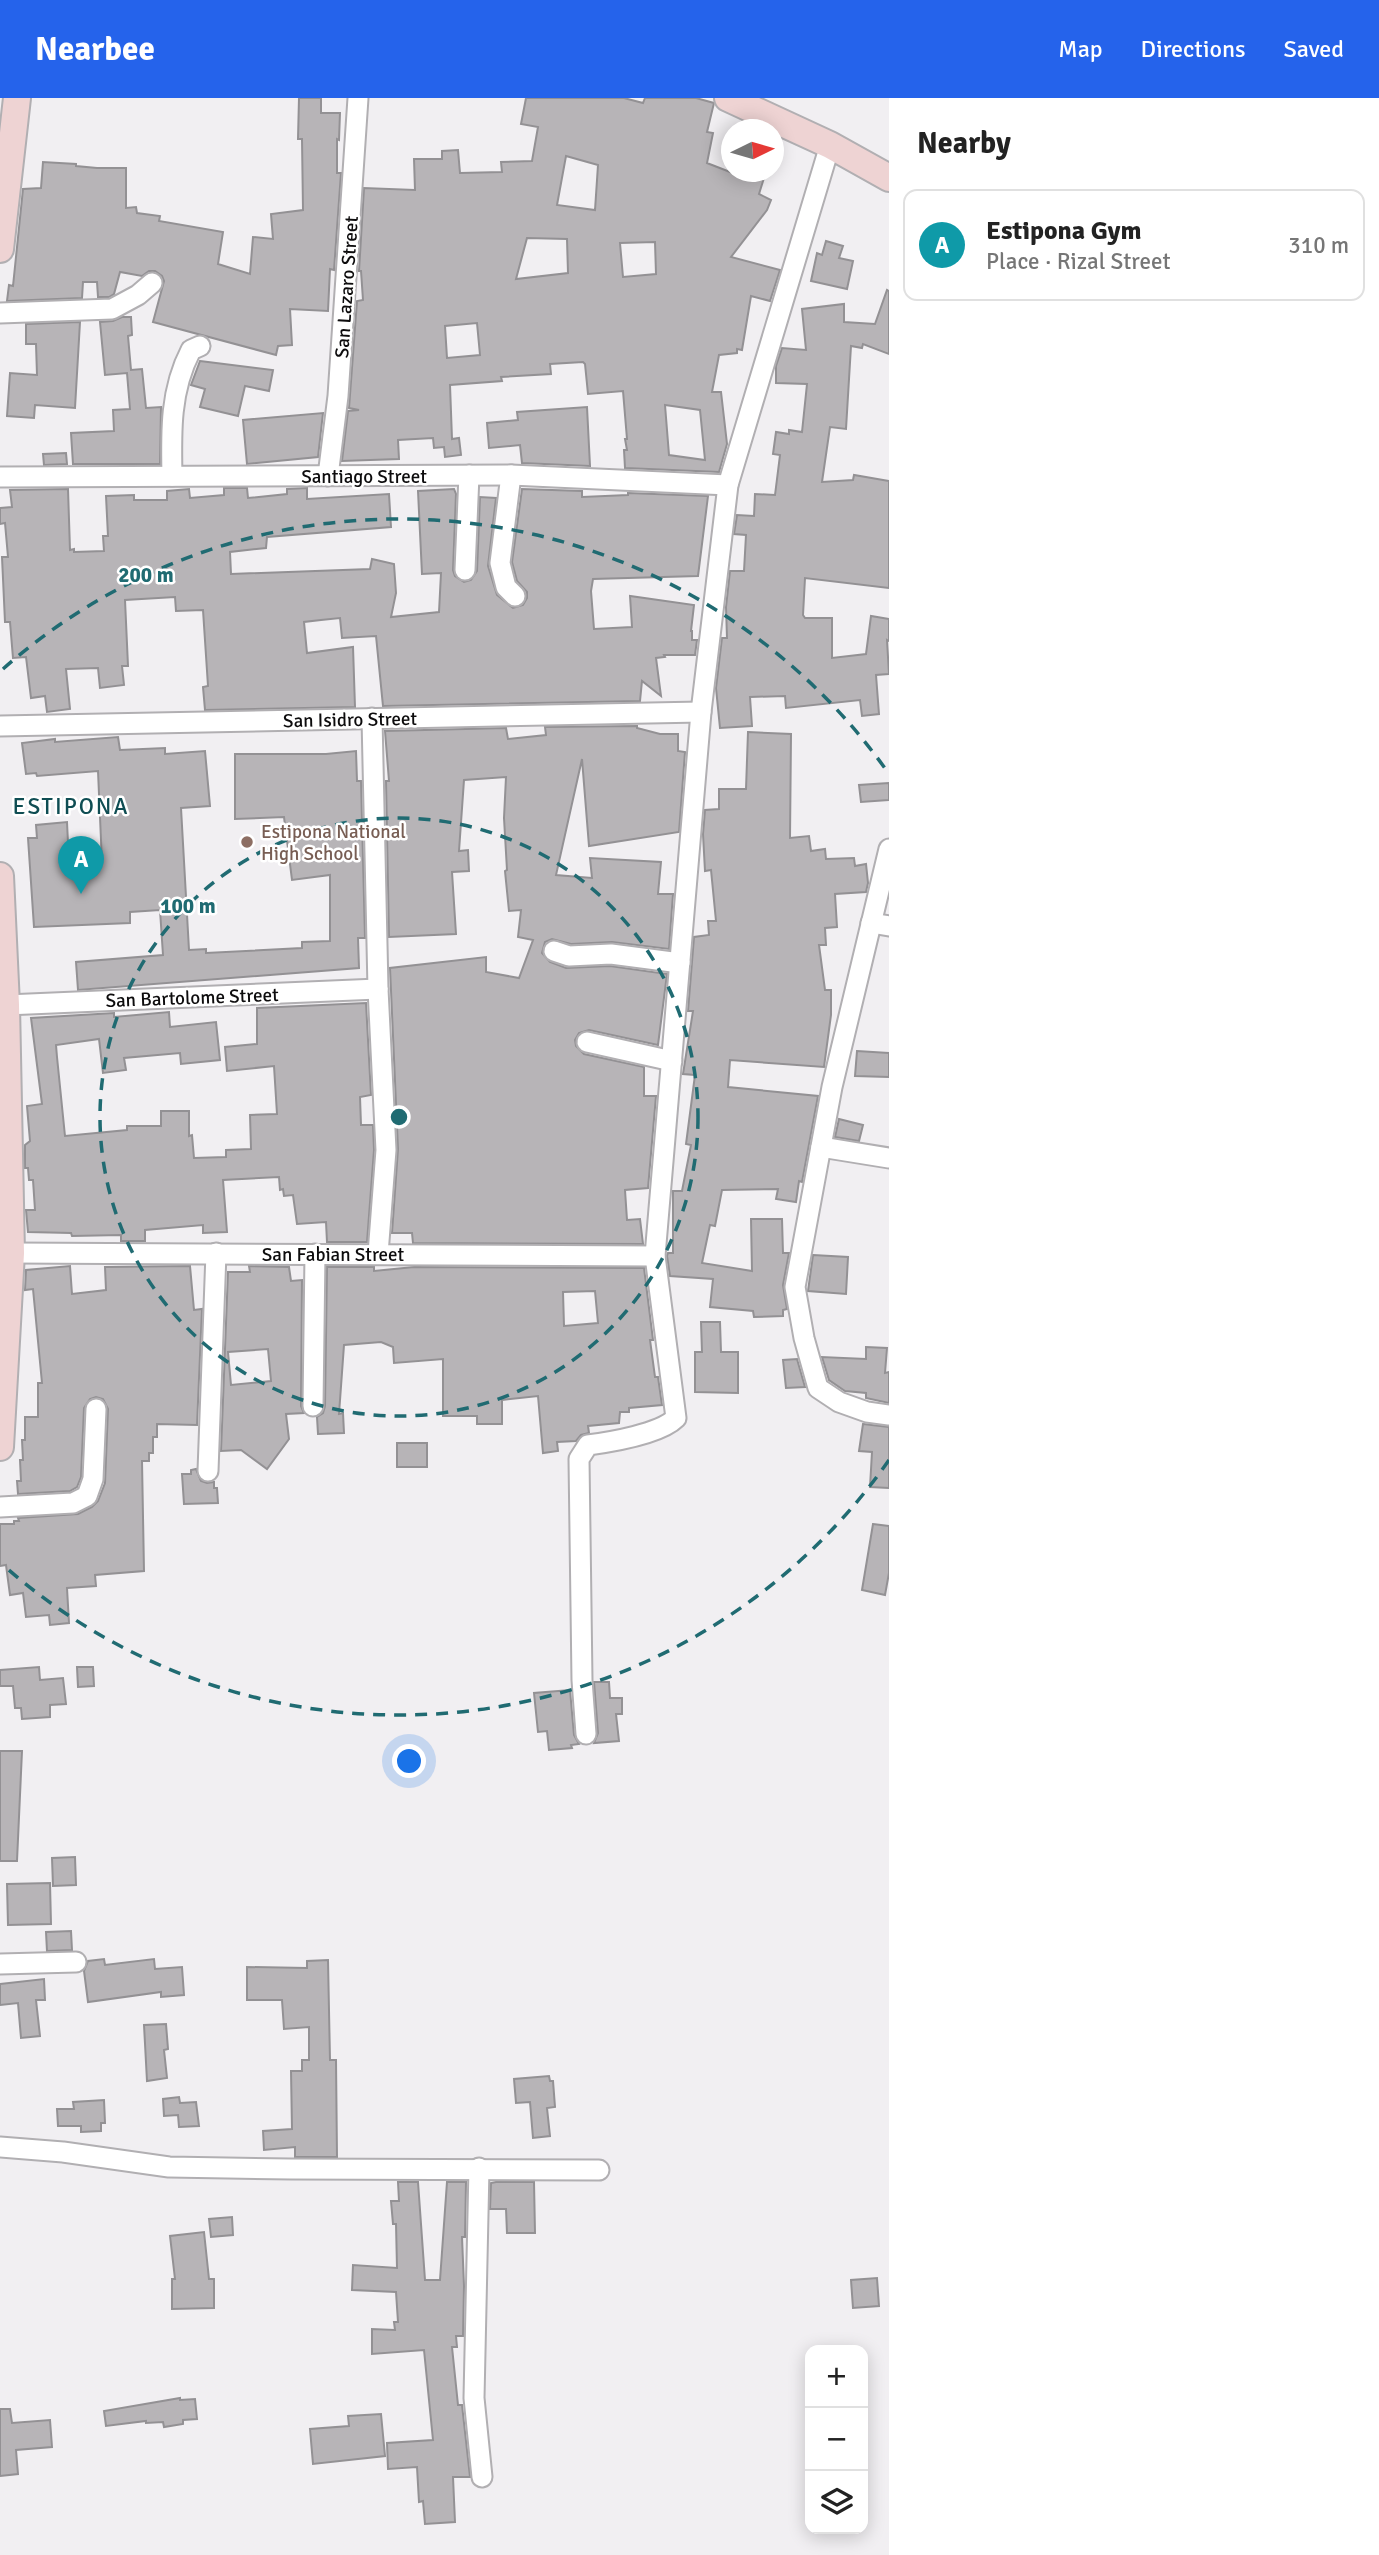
<!DOCTYPE html>
<html lang="en">
<head>
<meta charset="utf-8">
<style>
	:root { --surface:#fff; --page:#f2f2f2; --text:#222; --muted:#767676; --line:#e0e0e0; --accent:#2563eb }
	body { margin:0; font-family:Signika,sans-serif; background:var(--page); color:var(--text) }
	.controls { position:absolute; right:21px; bottom:21px; display:grid; overflow:hidden; border-radius:14px; box-shadow:0 4px 18px #0003 }
	.controls button { width:63px; height:63px; display:grid; place-items:center; padding:0; border:0; border-bottom:2px solid var(--line); background:var(--surface); color:var(--text); font:35px sans-serif }
	.compass { position:absolute; left:721px; top:21px; width:63px; height:63px; border-radius:50%; background:var(--surface); box-shadow:0 4px 18px #0003; rotate:85deg }
	.you { position:absolute; left:410px; top:1664px; width:24px; height:24px; margin:-18px; border:5px solid #fff; border-radius:50%; background:#1a73e8; box-shadow:0 0 0 10px #1a73e833 }
	.badge { display:grid; place-items:center; width:46px; height:46px; border-radius:50%; background:var(--accent); color:#fff; font-size:23px; font-weight:700 }
	.pin { position:absolute; translate:-50% -58px; filter:drop-shadow(0 2px 4px #0008) }
	.pin::after { content:''; position:absolute; top:37px; width:24px; height:21px; background:inherit; clip-path:polygon(0 0,100% 0,50% 100%) }
	.list { margin:0; padding:0; list-style:none }
	h2 { display:flex; justify-content:space-between; align-items:center; height:91px; margin:0; padding:0 28px; font-size:30px }
	h2 small { font-size:23px; font-weight:400; color:var(--muted) }
	.list li { display:grid; grid-template-columns:46px 1fr auto; gap:21px; align-items:center; box-sizing:border-box; height:112px; margin:0 14px 14px; padding:0 14px; border:2px solid var(--line); border-radius:14px }
	.list b { display:block; font-size:26px; white-space:nowrap }
	.list p { margin:0; font-size:23px; white-space:nowrap; color:var(--muted) }
	.list em { font-size:23px; font-style:normal; color:var(--muted) }
	.icon { flex:none; width:38px; height:38px; fill:none; stroke:currentColor; stroke-width:2; stroke-linecap:round; stroke-linejoin:round }
	.map { position:relative; flex:none; width:889px; height:2457px; overflow:hidden }
	header { display:flex; align-items:center; gap:42px; box-sizing:border-box; height:98px; padding:0 35px; background:var(--accent); color:#fff }
	header strong { font-size:33px }
	nav { display:flex; gap:38px; margin-inline-start:auto; font-size:24px }
	main { display:flex }
	aside { flex:1; background:var(--surface) }
	.map>svg:first-child { display:block }
	.building { fill:#b7b4b7; stroke:#939194; stroke-width:2; fill-rule:evenodd }
	.lines { fill:none; stroke-linecap:round; stroke-linejoin:round }
	.street-casing { stroke:#b1afb2; stroke-width:23 }
	.secondary-casing { stroke:#b1afb2; stroke-width:30 }
	.street { stroke:#fff; stroke-width:19 }
	.secondary { stroke:#eed3d3; stroke-width:26 }
	.ring { fill:none; stroke:#206b72; stroke-width:3.5; stroke-dasharray:12 9 }
	.education-dot { fill:#8d6e63; stroke:#fff; stroke-width:2.5 }
	.labels { text-anchor:middle; stroke-width:5; stroke-linejoin:round; paint-order:stroke }
	.street-label { font-size:19px; fill:#0d0c0d; stroke:#fff }
	.education-label { font-size:19px; fill:#785e54; stroke:#fff; text-anchor:start }
	.quarter-label { font-size:23px; letter-spacing:2px; fill:#0f4d53; stroke:#fff }
	.centre { fill:#206b72; stroke:#fff; stroke-width:3.5 }
	.ring-label { font-size:21px; text-anchor:middle; font-weight:bold; fill:#206b72; stroke:#fff; stroke-width:5; stroke-linejoin:round; paint-order:stroke }
</style>
</head>
<body>
<header>
<strong>Nearbee</strong>
<nav><a>Map</a><a>Directions</a><a>Saved</a></nav>
</header>
<main>
<div class="map">
<svg width="889" height="2457" viewBox="0 0 889 2457">
	<rect width="100%" height="100%" fill="#f1eff2"/>
	<g class="building">
		<polygon points="299,0 321,0 321,15 340,15 339,42 337,41 337,75 341,75 334,172 330,171 328,213 290,211 292,247 278,248 276,257 153,224 164,183 162,178 155,173 149,173 142,178 120,174 114,196 109,199 98,199 97,184 83,184 82,200 7,203 9,187 13,188 23,91 41,90 43,64 76,66 76,68 97,70 126,70 126,110 136,109 137,115 160,118 159,123 223,134 218,166 250,176 253,139 273,141 271,116 303,112 302,41 298,41"/>
		<path d="M 526,0 L 624,0 L 643,5 L 645,0 L 696,0 L 714,5 L 707,34 L 713,35 L 707,65 L 730,74 L 745,74 L 764,80 L 759,96 L 771,102 L 767,112 L 731,159 L 780,172 L 770,203 L 751,198 L 742,252 L 737,251 L 737,255 L 719,257 L 712,294 L 721,294 L 727,346 L 719,374 L 625,370 L 624,352 L 627,352 L 625,341 L 627,341 L 623,293 L 588,296 L 585,266 L 583,264 L 550,266 L 551,276 L 501,279 L 502,283 L 450,287 L 452,341 L 459,340 L 461,357 L 445,359 L 444,349 L 434,350 L 433,340 L 398,342 L 399,361 L 342,363 L 348,313 L 359,312 L 349,310 L 357,203 L 363,202 L 361,173 L 359,173 L 364,90 L 415,92 L 414,61 L 442,61 L 442,53 L 458,52 L 460,75 L 502,74 L 501,64 L 532,63 L 538,29 L 521,26 ZM 566,58 L 598,67 L 595,112 L 557,107 ZM 527,140 L 567,141 L 568,175 L 516,181 ZM 655,144 L 656,176 L 623,179 L 620,145 ZM 477,225 L 480,257 L 447,260 L 445,228 ZM 665,307 L 700,312 L 705,362 L 669,357 Z"/>
		<polygon points="826,143 843,148 839,160 853,163 847,191 811,183 817,155 822,157"/>
		<polygon points="887,192 889,193 889,256 863,246 862,250 851,248 846,331 830,329 822,384 853,382 854,377 889,383 889,490 805,480 803,517 805,520 832,520 832,560 866,556 871,518 889,521 889,543 887,542 889,576 876,577 879,616 862,618 860,602 786,610 785,598 750,599 752,628 720,630 716,590 722,540 727,540 726,509 730,473 744,473 746,437 734,436 737,417 754,418 755,396 775,397 780,357 773,356 776,334 789,336 789,332 802,334 807,286 776,285 776,268 782,250 806,252 802,211 844,206 844,224 875,226"/>
		<polygon points="122,219 131,219 132,237 128,238 131,272 142,271 146,310 161,309 160,366 73,366 71,335 114,333 113,312 130,311 127,275 105,277 100,224 113,223"/>
		<polygon points="80,224 75,310 35,307 34,320 7,318 10,275 37,277 36,246 26,246 26,226"/>
		<polygon points="200,263 273,272 269,293 245,288 238,318 200,309 205,291 191,287"/>
		<polygon points="587,309 590,368 522,365 520,347 489,350 487,325 518,322 517,314"/>
		<polygon points="323,315 318,359 247,366 243,322"/>
		<polygon points="66,355 67,366 44,367 43,356"/>
		<polygon points="224,390 247,390 248,400 287,396 287,391 307,390 307,401 389,396 391,429 267,439 266,450 230,454 231,476 370,471 372,461 394,466 396,495 391,519 439,514 441,475 422,476 418,393 454,391 456,396 453,472 455,478 464,484 471,482 477,473 480,399 496,400 488,468 497,497 513,510 523,507 527,500 527,494 517,483 512,464 522,391 582,393 582,399 628,397 628,395 708,398 698,478 593,481 591,493 594,531 632,529 630,498 694,507 691,533 692,533 692,542 697,542 695,557 664,557 665,559 656,560 661,598 642,583 640,603 383,608 376,538 342,540 340,520 321,522 304,524 307,555 353,549 355,609 205,612 203,589 208,588 203,512 176,513 175,499 125,502 128,568 122,568 124,587 100,590 98,570 66,571 70,611 47,614 45,598 31,600 26,559 13,560 10,524 5,524 2,459 8,459 5,425 0,426 0,410 12,409 10,392 68,391 70,452 74,451 74,454 104,453 103,438 108,438 106,398 134,397 134,402 167,402 167,393 189,391 190,400 224,397"/>
		<polygon points="637,628 637,630 660,636 678,636 678,653 685,654 679,734 589,748 582,661 556,777 592,780 590,760 661,764 658,796 673,796 669,851 612,844 571,846 552,841 545,844 542,855 550,864 566,870 610,868 667,876 658,947 589,932 579,935 575,942 576,948 584,956 644,969 644,998 656,998 648,1090 625,1092 627,1122 640,1121 643,1146 413,1145 412,1135 392,1135 398,1051 390,870 486,859 486,874 519,880 533,842 518,839 521,812 509,813 505,773 507,772 504,720 506,679 464,682 459,753 468,752 469,773 452,774 456,836 389,839 386,683 389,683 385,633 506,630 508,641 546,637 545,629"/>
		<polygon points="748,634 791,636 790,740 809,738 811,753 825,751 826,761 854,760 855,768 866,766 868,785 866,794 835,796 837,829 825,830 826,847 819,847 825,892 831,892 831,917 824,969 730,962 728,989 818,998 802,1084 799,1083 796,1104 776,1101 778,1091 722,1092 715,1128 710,1127 702,1165 752,1173 751,1121 782,1121 783,1155 789,1155 783,1187 787,1211 783,1212 783,1218 754,1219 753,1213 710,1209 713,1181 670,1178 667,1158 668,1155 673,1155 673,1093 682,1093 691,1047 686,1046 695,977 683,976 693,913 688,913 694,839 709,837 708,823 716,823 711,772 705,773 703,736 705,712 719,711 719,691 746,691"/>
		<polygon points="118,639 120,652 165,650 165,656 205,653 210,708 181,710 189,852 206,851 206,855 302,850 302,844 330,843 330,777 292,782 284,719 235,721 235,656 326,656 356,653 357,683 361,683 365,840 358,840 359,870 78,892 76,864 163,857 160,812 130,814 130,825 34,829 28,740 37,740 36,727 67,724 69,766 102,765 98,673 37,678 36,675 26,676 22,645 55,641 55,644"/>
		<polygon points="889,685 889,702 861,704 859,687"/>
		<polygon points="366,905 371,997 360,999 361,1027 373,1027 374,1052 367,1144 327,1144 326,1124 297,1126 293,1097 284,1098 283,1091 280,1092 279,1079 223,1082 227,1134 203,1135 203,1127 145,1132 145,1143 121,1143 121,1137 72,1138 71,1135 28,1134 26,1112 35,1112 33,1082 29,1082 28,1070 25,1070 25,1047 30,1043 27,1008 42,1006 31,920 114,915 114,919 169,914 170,929 216,924 220,962 181,966 180,955 124,960 126,972 103,975 99,941 56,947 57,959 65,1038 127,1032 127,1028 161,1028 161,1013 189,1013 189,1038 192,1037 194,1060 226,1059 226,1052 251,1051 250,1017 277,1016 274,968 227,973 225,949 257,946 257,910"/>
		<polygon points="857,953 889,955 889,979 855,978"/>
		<polygon points="839,1021 863,1027 859,1043 835,1039"/>
		<polygon points="813,1157 848,1159 846,1196 808,1193"/>
		<polygon points="70,1168 72,1196 106,1192 105,1169 190,1168 194,1212 202,1211 197,1327 157,1326 157,1339 153,1339 153,1355 149,1355 149,1363 142,1363 144,1473 95,1477 96,1488 67,1490 69,1525 50,1527 49,1517 26,1519 23,1495 10,1497 6,1467 0,1468 0,1426 14,1426 14,1423 19,1423 18,1420 78,1416 92,1409 98,1403 105,1385 108,1311 103,1301 96,1299 90,1301 84,1310 81,1379 77,1389 70,1393 18,1396 17,1383 21,1383 20,1362 23,1362 22,1342 25,1342 25,1319 38,1319 38,1285 42,1285 33,1191 25,1192 26,1172"/>
		<path d="M 249,1168 L 289,1169 L 291,1183 L 302,1182 L 301,1308 L 304,1315 L 286,1316 L 289,1341 L 267,1371 L 241,1352 L 221,1353 L 228,1174 L 250,1174 ZM 268,1251 L 271,1283 L 231,1287 L 228,1254 Z"/>
		<path d="M 327,1169 L 374,1169 L 374,1173 L 414,1169 L 644,1170 L 653,1242 L 650,1242 L 655,1279 L 658,1279 L 662,1307 L 629,1310 L 629,1314 L 620,1314 L 619,1325 L 588,1328 L 589,1335 L 581,1337 L 576,1343 L 557,1344 L 558,1353 L 543,1355 L 538,1298 L 502,1302 L 502,1326 L 477,1326 L 477,1318 L 443,1318 L 443,1261 L 394,1265 L 393,1249 L 381,1244 L 344,1247 L 339,1316 L 343,1315 L 344,1335 L 318,1336 L 317,1319 L 323,1315 L 325,1308 ZM 595,1193 L 598,1225 L 564,1228 L 563,1194 Z"/>
		<polygon points="701,1224 720,1224 721,1254 738,1254 738,1295 695,1294 695,1254 702,1254"/>
		<polygon points="866,1249 887,1250 885,1275 889,1274 889,1305 866,1300 866,1295 845,1293 829,1282 822,1259 866,1261"/>
		<polygon points="797,1261 805,1289 786,1290 783,1262"/>
		<polygon points="863,1326 889,1329 889,1390 870,1389 872,1354 859,1353"/>
		<rect x="397" y="1345" width="30" height="24"/>
		<polygon points="196,1371 201,1383 207,1385 214,1384 214,1390 217,1390 218,1405 184,1406 182,1376 191,1376 191,1372"/>
		<polygon points="873,1426 889,1428 889,1475 885,1497 862,1492"/>
		<polygon points="39,1569 40,1582 63,1580 66,1606 50,1607 50,1619 22,1621 21,1610 15,1610 13,1588 0,1588 0,1572"/>
		<polygon points="77,1569 93,1569 94,1588 78,1589"/>
		<polygon points="594,1584 609,1584 610,1600 622,1600 622,1616 616,1616 619,1643 594,1645 598,1635"/>
		<polygon points="570,1592 574,1637 579,1646 571,1647 572,1650 549,1652 547,1633 538,1634 534,1595"/>
		<polygon points="0,1653 22,1653 17,1763 0,1763"/>
		<polygon points="75,1759 76,1787 53,1788 52,1760"/>
		<polygon points="50,1785 51,1826 8,1827 7,1786"/>
		<polygon points="71,1833 72,1852 47,1853 46,1834"/>
		<polygon points="104,1861 105,1867 154,1861 155,1871 182,1869 184,1897 161,1899 161,1894 88,1904 84,1873 88,1863"/>
		<polygon points="328,1862 330,1962 336,1962 337,2059 295,2059 295,2049 264,2052 263,2033 292,2031 291,1973 302,1973 302,1962 309,1962 309,1929 284,1931 282,1902 247,1902 247,1869 307,1870 307,1863"/>
		<polygon points="44,1881 45,1902 36,1902 40,1938 21,1940 18,1905 0,1907 0,1886"/>
		<polygon points="166,1926 168,1951 164,1952 167,1980 147,1983 144,1927"/>
		<polygon points="549,1978 550,1983 553,1983 555,2009 547,2010 550,2038 533,2040 530,2004 516,2005 514,1981"/>
		<polygon points="179,1999 180,2005 196,2004 199,2028 179,2029 178,2017 164,2018 163,2001"/>
		<polygon points="104,2002 105,2025 101,2025 101,2033 81,2034 81,2028 58,2028 57,2011 74,2011 73,2004"/>
		<polygon points="398,2084 418,2084 425,2182 440,2182 447,2084 466,2084 465,2139 462,2139 464,2188 463,2238 456,2238 457,2249 452,2249 458,2307 462,2307 470,2379 453,2379 455,2424 425,2426 423,2403 419,2404 417,2369 388,2371 387,2345 433,2342 424,2252 372,2256 372,2231 395,2232 394,2224 398,2224 396,2194 352,2192 353,2167 397,2170 396,2126 393,2126 391,2103 399,2103"/>
		<polygon points="496,2084 534,2084 535,2135 507,2135 506,2111 490,2111 491,2085"/>
		<polygon points="232,2119 233,2137 211,2139 209,2121"/>
		<polygon points="204,2134 209,2181 214,2181 214,2210 172,2211 172,2181 175,2181 170,2138"/>
		<polygon points="877,2180 879,2208 853,2210 851,2182"/>
		<polygon points="180,2300 180,2302 195,2301 197,2321 183,2322 183,2326 164,2329 163,2324 146,2325 146,2323 106,2328 104,2313"/>
		<polygon points="0,2311 10,2311 12,2325 50,2322 52,2349 16,2352 18,2376 0,2378"/>
		<polygon points="381,2316 385,2358 313,2366 310,2331 349,2328 348,2318"/>
	</g>
	<g class="lines">
		<g class="street-casing">
			<g id="street">
				<polyline points="0,215 112,211 138,197 152,185"/>
				<polyline points="511,377 500,465 506,489 515,498"/>
				<path d="M 172,378 C 171,334 170,292 191,252 L 200,248"/>
				<polyline points="328,378 338,298 358,0"/>
				<polyline points="0,379 511,377 728,387"/>
				<polyline points="465,472 469,377"/>
				<polyline points="372,620 378,891 386,1052 378,1156"/>
				<polyline points="0,628 701,614"/>
				<polyline points="889,751 832,989 795,1189 804,1240 818,1290 839,1304 867,1314 889,1317"/>
				<polyline points="871,825 889,828"/>
				<polyline points="554,853 569,858 611,856 680,865"/>
				<polyline points="6,907 378,891"/>
				<polyline points="587,944 672,963"/>
				<polyline points="821,1049 889,1060"/>
				<polyline points="11,1155 655,1158"/>
				<polyline points="313,1308 315,1156"/>
				<polyline points="208,1373 216,1155"/>
				<polyline points="0,1409 73,1405 87,1398 93,1381 96,1311"/>
				<path d="M 586,1636 L 582,1582 L 579,1361 L 588,1347 C 610,1344 660,1336 676,1320 L 655,1158 L 701,614 L 728,387 L 830,47"/>
				<polyline points="0,1866 76,1864"/>
				<polyline points="0,2049 63,2054 169,2069 291,2071 599,2072"/>
				<polyline points="479,2070 474,2300 482,2379"/>
			</g>
		</g>
		<g class="secondary-casing">
			<g id="secondary">
				<polyline points="728,0 830,47 889,80"/>
				<polyline points="0,151 17,0"/>
				<polyline points="0,778 6,907 11,1155 0,1349"/>
			</g>
		</g>
		<use href="#street" class="street"/>
		<use href="#secondary" class="secondary"/>
	</g>
	<g class="ring">
		<circle cx="399" cy="1019" r="299"/>
		<path d="M889 1362A598 598 0 0 1 3 1467M3 571A598 598 0 0 1 889 676"/>
	</g>
	<circle class="education-dot" cx="247" cy="744" r="7"/>
	<g class="labels">
		<g class="street-label">
			<text transform="translate(346 189) rotate(-86)" y="7">San Lazaro Street</text>
			<text x="364" y="385">Santiago Street</text>
			<text transform="translate(350 621) rotate(-1)" y="7">San Isidro Street</text>
			<text transform="translate(192 899) rotate(-2)" y="7">San Bartolome Street</text>
			<text x="333" y="1163">San Fabian Street</text>
		</g>
		<g class="education-label">
			<text x="261" y="740">Estipona National<tspan x="261" dy="22">High School</tspan></text>
		</g>
		<g class="quarter-label">
			<text x="71" y="716">ESTIPONA</text>
		</g>
	</g>
	<circle cx="399" cy="1019" r="10" class="centre"/>
	<g class="ring-label">
		<text x="146" y="484">200 m</text>
		<text x="188" y="815">100 m</text>
	</g>
</svg>
<div class="controls">
<button>+</button>
<button>−</button>
<button><svg class="icon" aria-label="layers" viewBox="0 0 24 24"><path d="M12 4l9 5-9 5-9-5zM3 14l9 5 9-5"/></svg></button>
</div>
<svg class="compass" viewBox="-18 -18 36 36"><path d="M0-13l5 13h-10z" fill="#e53935"/><path d="M0 13l5-13h-10z" fill="#767676"/></svg>
<div class="you"></div>
<div class="pin badge" style="left:81px;top:796px;background:#0f9aa8">A</div>
</div>
<aside>
<h2>Nearby<small></small></h2>
<ul class="list">
<li><span class="badge" style="background:#0f9aa8">A</span><div><b>Estipona Gym</b><p>Place · Rizal Street</p></div><em>310 m</em></li>
</ul>
</aside>
</main>
</body>
</html>
